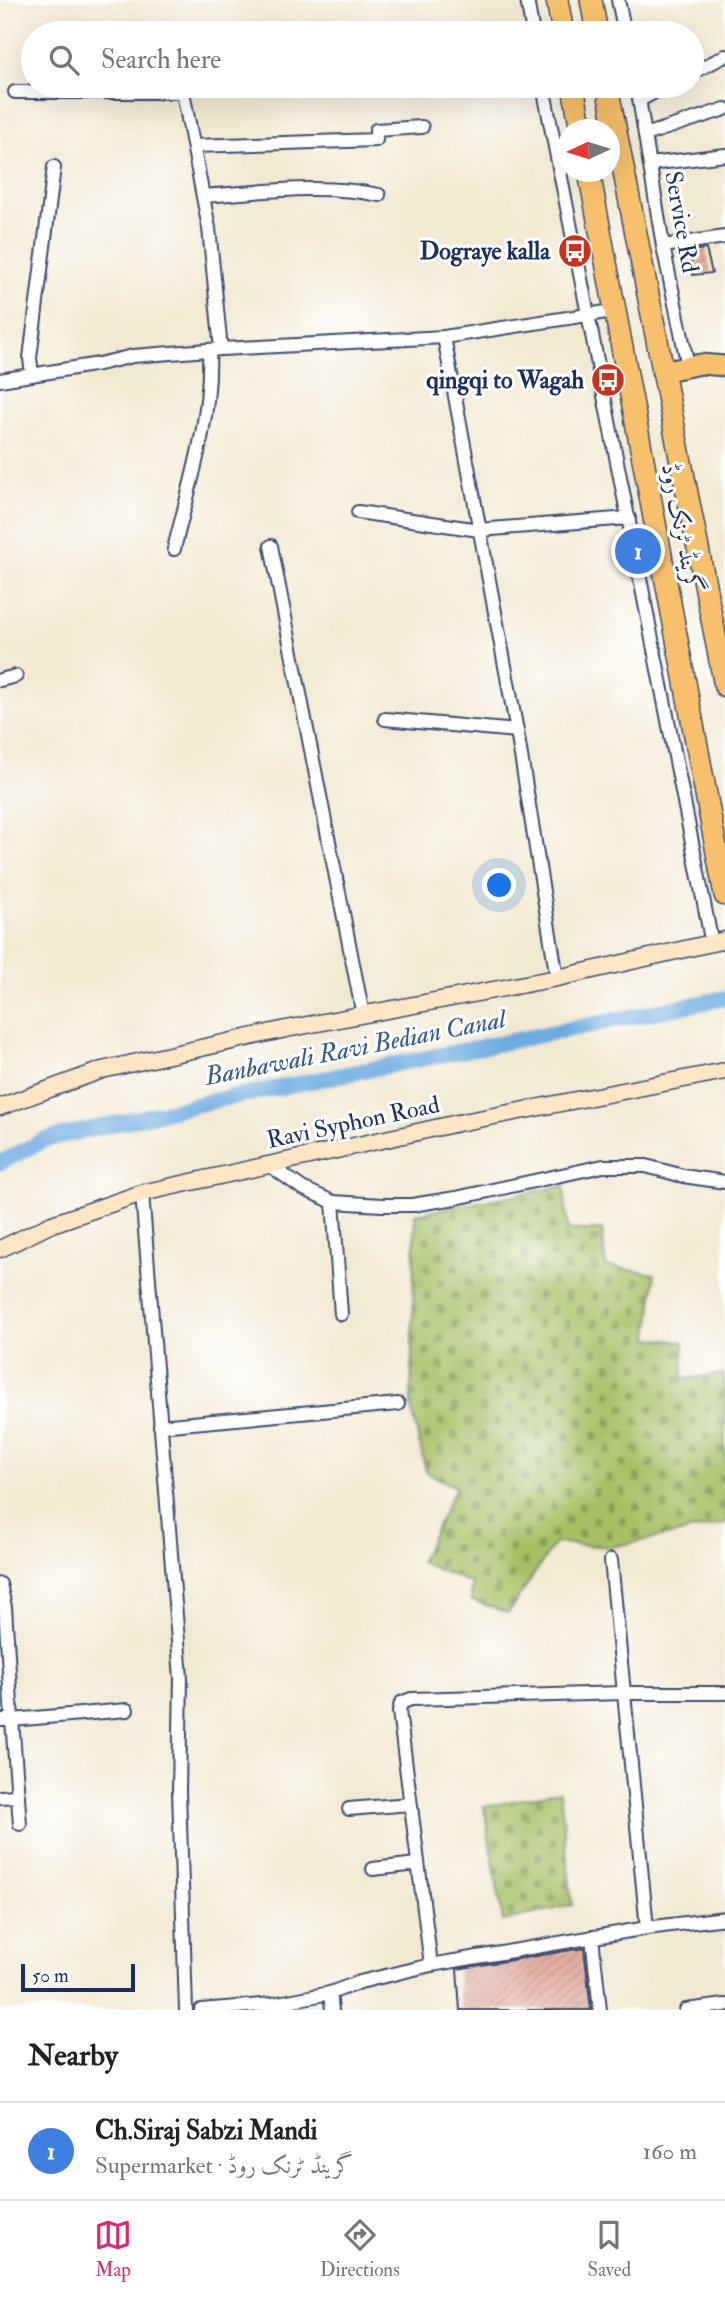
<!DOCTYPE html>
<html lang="en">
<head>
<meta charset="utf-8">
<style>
	:root { --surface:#fff; --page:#f6f6f6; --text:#222; --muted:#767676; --line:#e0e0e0; --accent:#db2777 }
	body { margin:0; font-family:"IM FELL Double Pica",Amiri,serif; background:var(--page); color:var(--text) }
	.compass { position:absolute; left:557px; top:119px; width:63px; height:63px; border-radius:50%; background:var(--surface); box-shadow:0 7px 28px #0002; rotate:266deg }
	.scale { position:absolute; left:21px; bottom:18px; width:114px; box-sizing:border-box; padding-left:7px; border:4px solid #1b2f5e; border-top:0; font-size:19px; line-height:24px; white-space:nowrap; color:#1b2f5e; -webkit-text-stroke:5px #fff; paint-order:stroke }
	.you { position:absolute; left:500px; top:886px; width:24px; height:24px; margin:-18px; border:5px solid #fff; border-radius:50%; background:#1a73e8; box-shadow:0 0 0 10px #1a73e833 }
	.badge { display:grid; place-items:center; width:46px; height:46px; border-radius:50%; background:var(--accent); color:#fff; font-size:23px; font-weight:700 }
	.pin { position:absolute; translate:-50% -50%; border:4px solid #fff; box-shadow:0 2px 7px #0006 }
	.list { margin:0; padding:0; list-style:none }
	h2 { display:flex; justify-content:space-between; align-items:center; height:91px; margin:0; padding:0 28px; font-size:30px }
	h2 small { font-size:23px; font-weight:400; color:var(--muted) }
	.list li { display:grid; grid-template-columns:46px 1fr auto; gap:21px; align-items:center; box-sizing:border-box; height:98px; padding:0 28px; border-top:2px solid var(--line) }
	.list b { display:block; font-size:26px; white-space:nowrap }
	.list p { margin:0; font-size:23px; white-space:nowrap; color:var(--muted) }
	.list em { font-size:23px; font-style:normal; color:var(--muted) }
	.icon { flex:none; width:38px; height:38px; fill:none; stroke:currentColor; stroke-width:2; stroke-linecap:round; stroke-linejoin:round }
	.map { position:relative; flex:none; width:725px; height:2010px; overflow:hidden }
	.search { position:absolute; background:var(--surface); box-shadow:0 7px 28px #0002; left:21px; right:21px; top:21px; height:77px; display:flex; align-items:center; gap:18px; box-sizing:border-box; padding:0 24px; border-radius:38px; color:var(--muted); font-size:26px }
	.sheet { height:189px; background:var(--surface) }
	nav { display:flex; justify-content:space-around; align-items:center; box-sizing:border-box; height:98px; border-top:2px solid var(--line); background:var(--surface); font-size:19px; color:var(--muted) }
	nav a { display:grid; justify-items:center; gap:4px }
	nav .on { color:var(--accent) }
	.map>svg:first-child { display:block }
	.cemetery { fill:url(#cemetery-stones); stroke:#617862; stroke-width:2 }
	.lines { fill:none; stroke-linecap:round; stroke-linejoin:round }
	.canal { stroke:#6dabdf; stroke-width:16 }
	.building { fill:url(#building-hatch) }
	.street-casing { stroke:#3b4b6f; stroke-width:16 }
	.secondary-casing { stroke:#3b4b6f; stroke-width:19 }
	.primary-casing { stroke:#3b4b6f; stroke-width:23 }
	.highway-casing { stroke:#3b4b6f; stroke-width:24 }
	.street { stroke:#fff; stroke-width:12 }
	.secondary { stroke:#fce6c4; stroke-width:16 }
	.primary { stroke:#f7c06c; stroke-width:19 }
	.highway { stroke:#f7c06c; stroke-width:21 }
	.labels { text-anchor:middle; stroke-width:6; stroke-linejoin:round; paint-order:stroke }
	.street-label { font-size:24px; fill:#1b2f5e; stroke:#fff }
	.poi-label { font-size:24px; font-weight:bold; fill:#1b2f5e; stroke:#fff; text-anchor:end }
	.water-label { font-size:26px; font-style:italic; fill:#385a8b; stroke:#fff }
</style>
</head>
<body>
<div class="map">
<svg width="725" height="2010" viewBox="0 0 725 2010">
	<defs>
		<pattern id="cemetery-stones" width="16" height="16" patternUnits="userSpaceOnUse" patternTransform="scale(1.75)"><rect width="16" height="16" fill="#a7c066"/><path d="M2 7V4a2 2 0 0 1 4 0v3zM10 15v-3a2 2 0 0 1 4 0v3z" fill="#879c57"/></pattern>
		<pattern id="building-hatch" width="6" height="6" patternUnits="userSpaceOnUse" patternTransform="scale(1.75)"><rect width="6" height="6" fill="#e2a798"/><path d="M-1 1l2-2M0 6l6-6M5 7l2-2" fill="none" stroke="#b6887f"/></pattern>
	</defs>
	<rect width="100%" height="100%" fill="#fff"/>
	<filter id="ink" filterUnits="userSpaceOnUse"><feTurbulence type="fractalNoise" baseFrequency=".0143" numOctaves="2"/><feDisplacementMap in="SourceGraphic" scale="14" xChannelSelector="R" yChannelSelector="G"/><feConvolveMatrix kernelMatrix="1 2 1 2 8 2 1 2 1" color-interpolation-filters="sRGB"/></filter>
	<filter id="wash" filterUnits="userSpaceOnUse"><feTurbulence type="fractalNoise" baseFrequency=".00686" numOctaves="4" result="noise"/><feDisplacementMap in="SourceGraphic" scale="28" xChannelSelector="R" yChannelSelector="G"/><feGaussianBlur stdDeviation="1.57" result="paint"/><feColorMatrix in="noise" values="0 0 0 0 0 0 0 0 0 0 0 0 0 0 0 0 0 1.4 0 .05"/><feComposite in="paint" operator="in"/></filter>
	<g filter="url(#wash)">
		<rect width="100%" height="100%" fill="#f2e9d1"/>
		<g class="cemetery">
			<polygon points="564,1186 568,1230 602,1230 606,1266 655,1274 649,1338 684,1342 683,1379 723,1374 725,1392 725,1524 611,1547 555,1543 508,1613 471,1600 471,1583 420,1562 456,1487 426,1472 411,1405 415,1214"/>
			<polygon points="560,1791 572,1905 503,1921 484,1807"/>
		</g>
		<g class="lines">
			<polyline class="canal" points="0,1163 44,1140 212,1101 725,998"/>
		</g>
		<g id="blocks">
			<g class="building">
				<polygon points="706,249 712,273 693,275 689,251"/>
				<polygon points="584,1948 591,2010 460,2010 457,1969"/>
			</g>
		</g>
	</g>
	<g filter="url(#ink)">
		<use href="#blocks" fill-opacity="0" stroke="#3b4b6f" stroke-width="2"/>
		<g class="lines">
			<g class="street-casing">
				<g id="street">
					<polyline points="527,0 533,33"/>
					<polyline points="618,0 625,33"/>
					<polyline points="692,73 725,56"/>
					<polyline points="543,86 712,944"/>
					<polyline points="637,86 663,246 688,366"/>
					<polyline points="15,92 183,92 209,228 221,349"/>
					<polyline points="640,100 666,86"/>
					<polyline points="645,135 725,109"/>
					<polyline points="194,146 376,140 376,130 422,127"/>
					<polyline points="650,164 725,155"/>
					<path d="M 203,196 C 262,192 321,183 379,195"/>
					<polyline points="663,246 725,237"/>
					<polyline points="444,337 517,731 557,978"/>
					<polyline points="32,375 30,358 54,167"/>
					<polyline points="0,380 99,364 133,356 221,349 444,337 613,311"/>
					<polyline points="358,512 479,530 629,518"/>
					<polyline points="271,546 363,1015"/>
					<path d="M 174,549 C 190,484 212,417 209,350"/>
					<polyline points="0,680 16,676"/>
					<polyline points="385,719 517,731"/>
					<polyline points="268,1164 302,1188 333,1202 382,1205 412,1205 456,1198 603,1166 646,1166 683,1176 725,1182"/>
					<polyline points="142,1193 181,1678 179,1791 186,2010"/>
					<polyline points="333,1202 341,1314"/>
					<polyline points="160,1426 398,1404"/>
					<polyline points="611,1560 647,1928"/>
					<polyline points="0,1584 5,1607 12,1720 0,1720"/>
					<polyline points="0,1797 18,1796"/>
					<polyline points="349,1809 410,1804"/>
					<polyline points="20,1824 12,1720 127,1710"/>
					<polyline points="373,1869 417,1864"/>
					<polyline points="592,1937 600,2010"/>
					<polyline points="431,1965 399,1711 401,1703 411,1699 623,1693 725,1693"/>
					<polyline points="330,1993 332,2010"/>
					<polyline points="201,2010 273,2004 330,1993 360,1982 431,1965 647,1928 725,1918"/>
					<polyline points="686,2010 725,2005"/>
				</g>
			</g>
			<g class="secondary-casing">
				<g id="secondary">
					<polyline points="0,1107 102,1070 286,1029 557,978 725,940"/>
					<polyline points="0,1249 52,1224 142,1193 458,1123 725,1071"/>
				</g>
			</g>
			<g class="primary-casing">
				<polyline id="primary" points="662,372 701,364 725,366"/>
			</g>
			<g class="highway-casing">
				<g id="highway">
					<polyline points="557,0 563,33"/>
					<polyline points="591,0 597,33"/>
					<polyline points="573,86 581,130"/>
					<polyline points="607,86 725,686"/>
					<polyline points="589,172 725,895"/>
				</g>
			</g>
			<use href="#street" class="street"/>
			<use href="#secondary" class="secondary"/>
			<use href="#primary" class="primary"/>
			<use href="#highway" class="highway"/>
		</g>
	</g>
	<defs>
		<g id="bus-disc" transform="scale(1.75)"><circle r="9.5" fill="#c8321e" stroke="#fff"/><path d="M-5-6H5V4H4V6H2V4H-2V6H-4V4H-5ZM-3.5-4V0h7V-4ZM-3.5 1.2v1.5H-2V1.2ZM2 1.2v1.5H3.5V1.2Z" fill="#fff"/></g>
	</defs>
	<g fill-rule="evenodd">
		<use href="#bus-disc" x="575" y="251"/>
		<use href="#bus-disc" x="608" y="380"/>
	</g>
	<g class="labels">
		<g class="street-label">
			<text transform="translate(682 222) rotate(80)" y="8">Service Rd</text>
			<text transform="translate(682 528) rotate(79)" y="8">گرینڈ ٹرنک روڈ</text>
			<text transform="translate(353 1122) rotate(-12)" y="8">Ravi Syphon Road</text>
		</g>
		<g class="poi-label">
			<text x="550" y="259">Dograye kalla</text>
			<text x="584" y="388">qingqi to Wagah</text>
		</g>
		<g class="water-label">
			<text transform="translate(355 1047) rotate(-11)" y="9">Banbawali Ravi Bedian Canal</text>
		</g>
	</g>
</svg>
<svg class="compass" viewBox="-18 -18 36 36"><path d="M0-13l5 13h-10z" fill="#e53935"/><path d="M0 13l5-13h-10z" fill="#767676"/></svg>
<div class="scale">50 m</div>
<div class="you"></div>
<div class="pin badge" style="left:638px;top:551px;background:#3f7fe0">1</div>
<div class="search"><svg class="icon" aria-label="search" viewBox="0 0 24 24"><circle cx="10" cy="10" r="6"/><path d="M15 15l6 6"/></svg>Search here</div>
</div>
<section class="sheet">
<h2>Nearby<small></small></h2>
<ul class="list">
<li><span class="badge" style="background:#3f7fe0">1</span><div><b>Ch.Siraj Sabzi Mandi</b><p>Supermarket · گرینڈ ٹرنک روڈ</p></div><em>160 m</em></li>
</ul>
</section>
<nav>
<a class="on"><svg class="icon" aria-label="map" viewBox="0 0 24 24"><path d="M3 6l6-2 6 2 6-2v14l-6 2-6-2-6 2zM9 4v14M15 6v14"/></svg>Map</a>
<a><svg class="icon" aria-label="directions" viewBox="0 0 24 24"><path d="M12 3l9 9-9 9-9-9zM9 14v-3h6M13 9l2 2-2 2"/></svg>Directions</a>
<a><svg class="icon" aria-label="saved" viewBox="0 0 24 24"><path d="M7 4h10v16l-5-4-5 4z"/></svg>Saved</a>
</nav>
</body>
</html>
